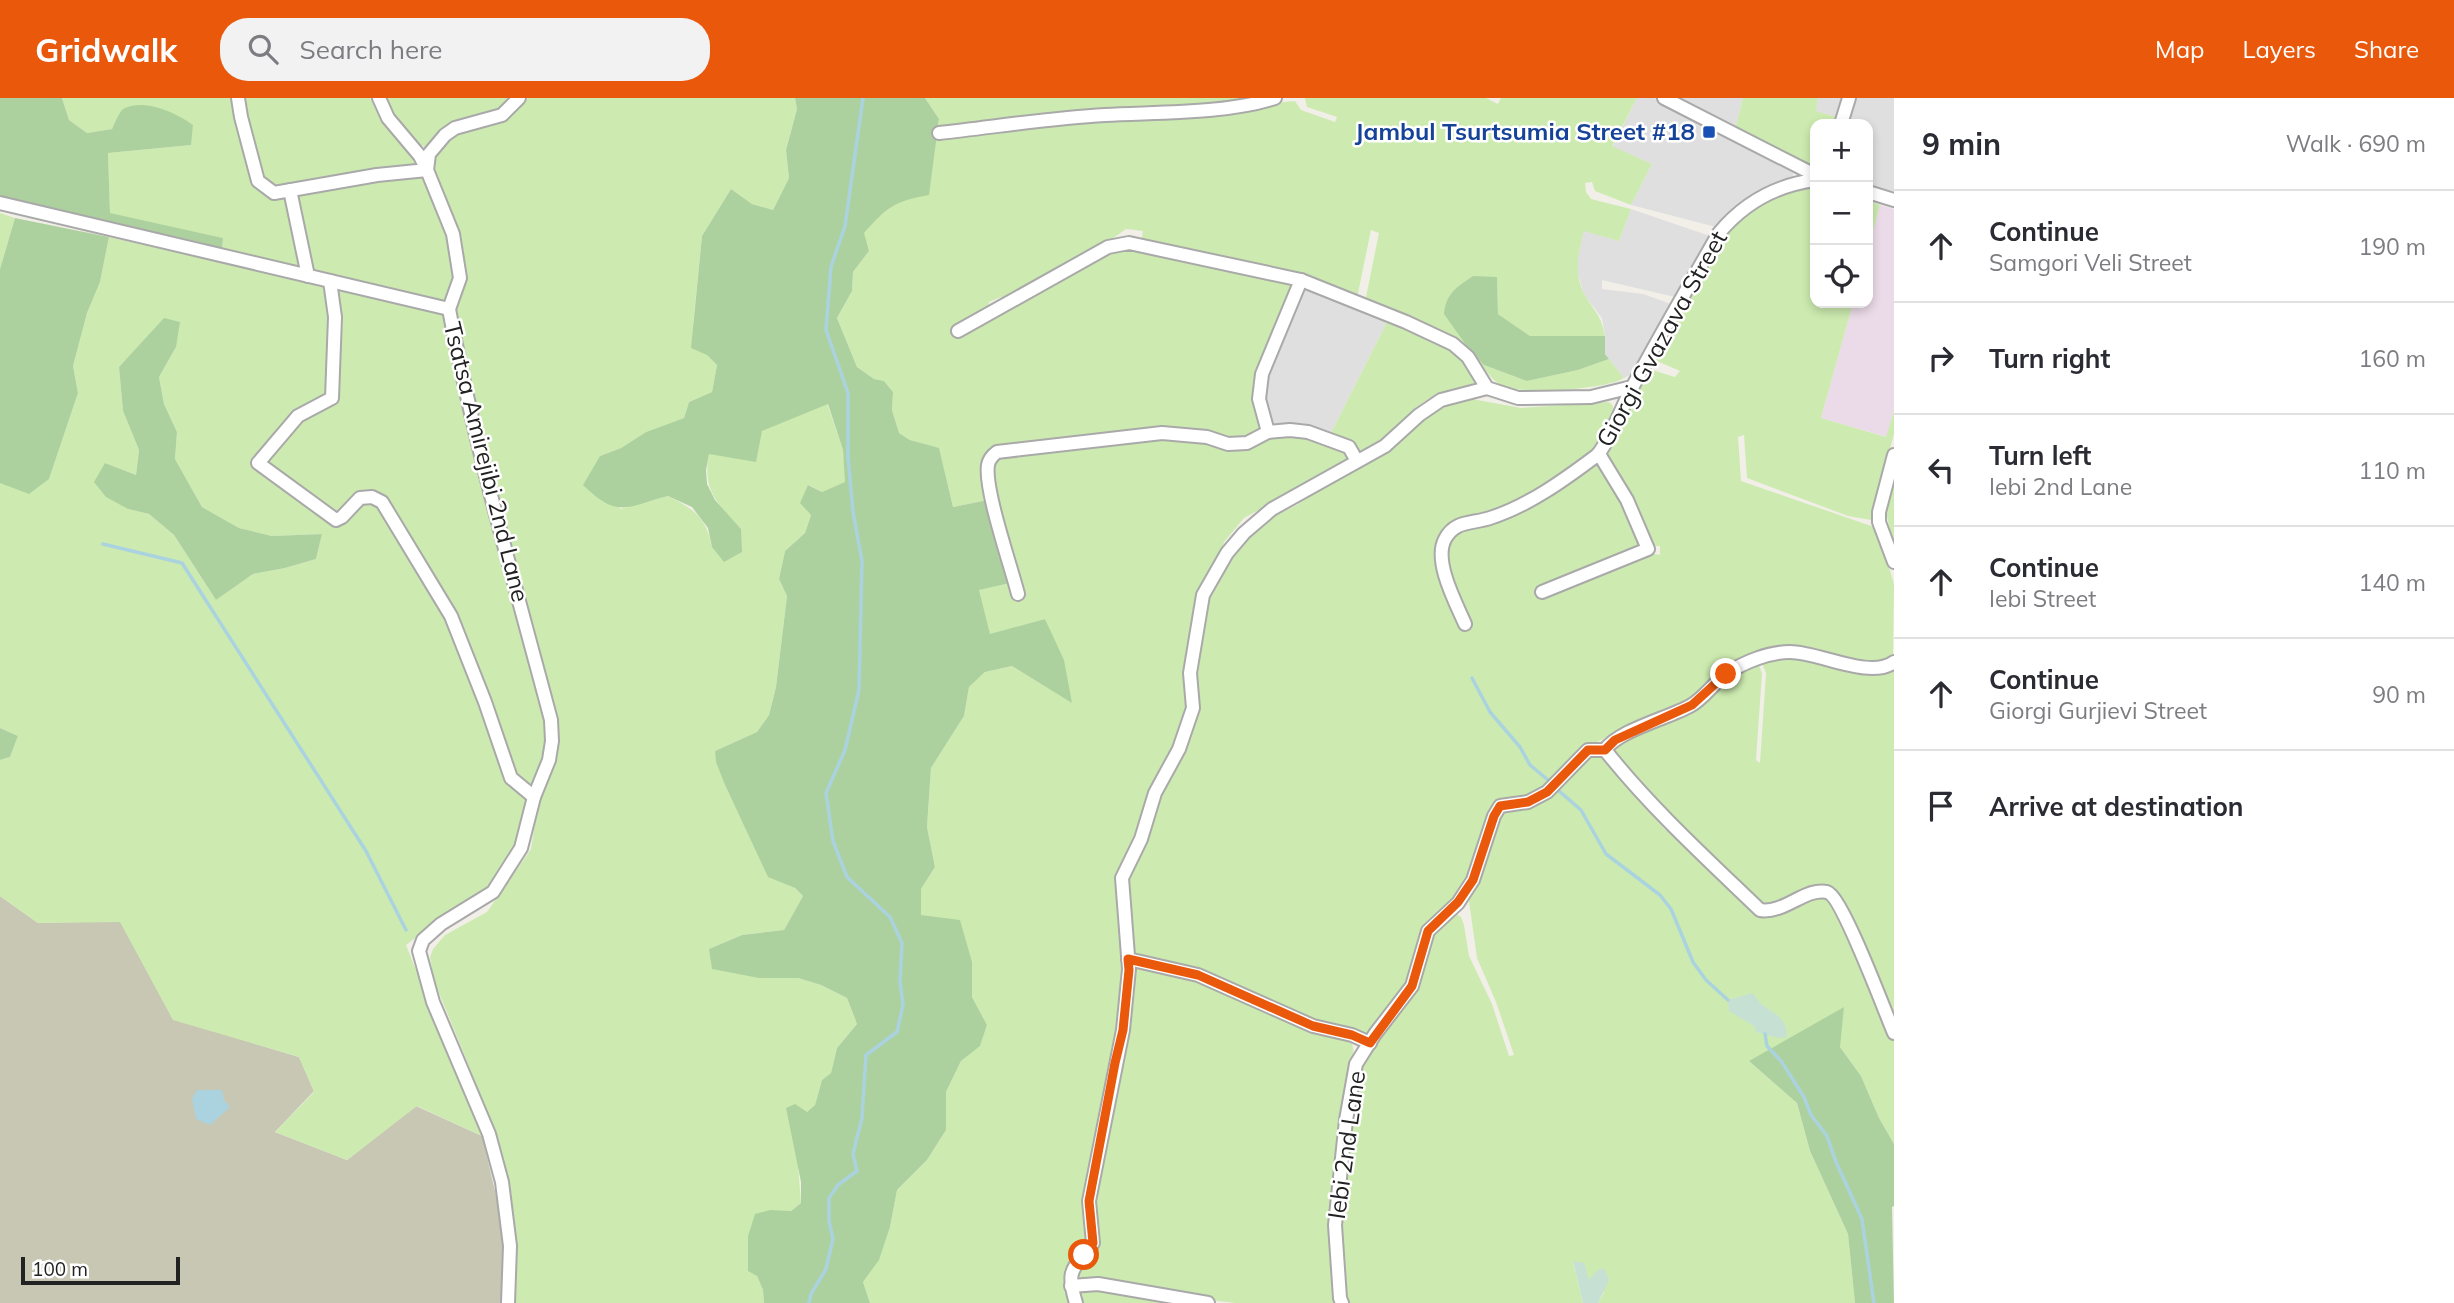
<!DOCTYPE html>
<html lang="en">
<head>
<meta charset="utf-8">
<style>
	:root { --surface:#fff; --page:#f2f2f3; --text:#2b2b33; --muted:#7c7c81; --line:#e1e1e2; --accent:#ea580c }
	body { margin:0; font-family:Mulish,sans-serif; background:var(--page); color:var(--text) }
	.controls { position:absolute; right:21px; top:21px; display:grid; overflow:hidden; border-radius:14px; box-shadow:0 4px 10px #0003 }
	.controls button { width:63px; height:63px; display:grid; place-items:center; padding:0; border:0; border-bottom:2px solid var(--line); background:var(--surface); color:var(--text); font:35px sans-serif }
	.scale { position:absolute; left:21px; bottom:18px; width:159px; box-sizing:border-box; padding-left:7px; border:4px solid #222; border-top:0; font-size:19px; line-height:24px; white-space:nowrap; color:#222; -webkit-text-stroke:5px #fff; paint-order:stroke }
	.stop { position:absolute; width:21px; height:21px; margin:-16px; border:5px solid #ea580c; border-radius:50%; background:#fff }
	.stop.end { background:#ea580c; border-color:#fff; box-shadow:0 2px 7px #0008 }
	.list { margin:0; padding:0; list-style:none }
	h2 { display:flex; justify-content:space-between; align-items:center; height:91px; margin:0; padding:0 28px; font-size:30px }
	h2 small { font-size:23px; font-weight:400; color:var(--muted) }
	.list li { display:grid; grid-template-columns:46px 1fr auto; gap:21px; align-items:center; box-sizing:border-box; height:112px; padding:0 28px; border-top:2px solid var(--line) }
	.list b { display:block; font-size:26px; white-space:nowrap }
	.list p { margin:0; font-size:23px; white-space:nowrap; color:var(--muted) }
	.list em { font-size:23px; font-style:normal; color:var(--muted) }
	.icon { flex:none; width:38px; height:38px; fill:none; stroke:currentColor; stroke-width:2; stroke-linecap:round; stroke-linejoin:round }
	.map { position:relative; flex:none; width:1894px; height:1205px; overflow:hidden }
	header { display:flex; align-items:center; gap:42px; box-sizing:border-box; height:98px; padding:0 35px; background:var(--accent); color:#fff }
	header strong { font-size:33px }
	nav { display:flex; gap:38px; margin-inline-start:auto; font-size:24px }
	.search { width:490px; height:63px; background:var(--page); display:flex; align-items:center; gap:18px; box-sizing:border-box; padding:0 24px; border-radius:28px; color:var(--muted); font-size:26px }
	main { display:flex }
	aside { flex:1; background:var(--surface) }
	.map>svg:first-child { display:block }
	.residential { fill:#e0dfdf }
	.industrial { fill:#ebdbe8 }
	.construction { fill:#c7c7b4 }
	.grass { fill:#cdebb0; fill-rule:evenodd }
	.forest { fill:#add19e }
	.wetland { fill:#c6e0d4 }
	.water { fill:#aad3df }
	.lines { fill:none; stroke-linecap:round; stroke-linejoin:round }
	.stream { stroke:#aad3df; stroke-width:3.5 }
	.street-casing { stroke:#a9a9a9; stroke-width:16 }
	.street { stroke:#fff; stroke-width:12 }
	.route { stroke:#ea580c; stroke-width:9 }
	.transit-dot { fill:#1a4fb4; stroke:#fff; stroke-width:2.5 }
	.labels { text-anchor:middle; stroke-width:5; stroke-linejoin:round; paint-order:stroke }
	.transit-label { font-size:24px; font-weight:bold; fill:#164399; stroke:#fff; text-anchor:end }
	.street-label { font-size:24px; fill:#222; stroke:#fff }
</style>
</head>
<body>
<header>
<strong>Gridwalk</strong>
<div class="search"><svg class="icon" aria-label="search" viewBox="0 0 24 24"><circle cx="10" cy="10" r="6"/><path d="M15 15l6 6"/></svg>Search here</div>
<nav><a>Map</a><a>Layers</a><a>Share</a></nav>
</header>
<main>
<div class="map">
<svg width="1894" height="1205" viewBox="0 0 1894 1205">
	<rect width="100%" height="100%" fill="#f2efe9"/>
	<g class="residential">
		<polygon points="1637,0 1654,0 1793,75 1793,80 1765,91 1735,109 1716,129 1631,107 1652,66 1612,49"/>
		<polygon points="1677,0 1743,0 1736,28"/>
		<polygon points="1818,0 1842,0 1836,19 1815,13"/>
		<polygon points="1852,0 1894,0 1894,97 1868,88 1868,26 1844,26"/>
		<polygon points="1631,111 1710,138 1675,199 1602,182 1602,191 1643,196 1671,206 1636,274 1624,280 1605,256 1605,238 1602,220 1584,197 1576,169 1583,132 1619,143"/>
		<polygon points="1305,192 1317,194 1388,222 1331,335 1303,325 1270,329 1262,299 1265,275 1300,199"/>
	</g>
	<polygon class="industrial" points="1880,107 1894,111 1894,313 1887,339 1821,320 1853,205 1868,205 1868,151"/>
	<polygon class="construction" points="0,798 38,825 120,823 173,921 299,959 314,993 275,1034 347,1062 416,1008 482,1038 500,1114 503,1145 501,1205 0,1205"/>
	<g class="grass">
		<polygon points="62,0 370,0 380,21 419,64 450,142 455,178 447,204 222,153 223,140 110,116 108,55 191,47 123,12 112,31 87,35 69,22"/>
		<path d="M 386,0 L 514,0 L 502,13 L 428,50 C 407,43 394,19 386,0 Z"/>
		<path d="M 528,0 L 795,0 L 797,11 L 786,52 L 789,80 L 773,112 L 752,106 L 731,91 L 702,138 L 693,227 L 707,257 L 717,267 L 712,294 L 689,304 L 684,320 L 646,334 L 621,350 L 600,358 L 620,411 L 668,398 C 694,411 706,419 712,449 L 741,431 C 717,405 702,393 709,355 L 827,305 L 843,352 L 846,384 L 822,394 L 809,387 L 811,417 L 805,435 L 785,453 L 779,481 L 787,498 L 776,589 L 769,617 L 757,634 L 715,653 L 725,687 L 768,778 L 795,790 L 803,798 L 784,832 L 742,837 L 709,851 L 759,880 L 798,880 L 821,887 L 847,900 L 857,926 L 837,950 L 831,975 L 822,982 L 815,1007 L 807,1014 L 798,1067 L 801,1105 L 791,1113 L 782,1113 L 757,1178 L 763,1192 L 764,1205 L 515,1205 C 517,1170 518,1132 510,1097 C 494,1022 463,954 434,883 L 430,859 L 433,851 L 445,837 L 487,814 L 531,751 L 538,706 L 556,666 L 557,614 L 510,456 L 458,238 L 464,238 L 456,215 L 464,190 L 465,170 L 459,138 L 433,72 L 439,48 L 463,31 L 503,23 L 517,13 Z"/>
		<polygon points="925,0 1264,0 938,33 939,21"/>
		<path d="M 1305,0 L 1486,0 L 1498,6 L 1501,0 L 1637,0 L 1612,48 L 1652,66 L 1631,107 L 1595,93 L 1592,84 L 1585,85 L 1586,94 L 1591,101 L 1631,111 L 1619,143 L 1584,133 C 1578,155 1573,177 1586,199 C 1596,216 1601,217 1605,238 L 1530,238 L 1498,216 L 1497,179 L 1484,267 L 1527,283 L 1578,272 L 1609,261 L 1624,280 C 1605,292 1516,298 1499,286 C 1484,275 1477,255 1463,246 C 1434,227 1397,216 1365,204 L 1379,135 L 1371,132 L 1357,200 L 1141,144 L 1143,133 L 1126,131 L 1095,153 L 1006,202 L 1001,199 L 989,204 L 988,213 L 1116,152 L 1132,150 L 1296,185 L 1259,276 L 1261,327 C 1251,348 1226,340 1207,336 L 988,351 L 984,368 L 988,402 L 953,409 L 939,351 L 910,342 L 899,335 L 892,312 L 893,294 L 884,283 L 874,281 L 857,269 L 837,220 L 852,193 L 853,174 L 869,153 L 863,135 L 878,119 L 901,102 L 936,38 L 990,32 L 1000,36 L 1024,28 L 1295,3 L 1301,12 L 1335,24 L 1337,19 L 1307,9 Z"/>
		<polygon points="1743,0 1818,0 1816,13 1836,19 1834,26 1815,26 1815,73 1798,66 1736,28"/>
		<path d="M 1809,89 L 1815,90 L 1815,205 L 1853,205 L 1821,320 L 1886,339 L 1894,313 L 1894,336 L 1871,422 L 1848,418 L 1747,380 L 1744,337 L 1738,339 L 1741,383 L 1877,430 L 1894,486 L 1893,558 L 1871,568 L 1772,551 L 1689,605 L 1617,634 L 1587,649 L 1543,692 L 1525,701 L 1500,703 L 1489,712 L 1471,774 L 1461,795 L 1425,830 L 1410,885 L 1373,933 L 1365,937 L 1328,927 L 1132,856 L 1126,784 L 1158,698 L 1183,652 L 1207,501 L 1220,481 L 1231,457 L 1267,422 L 1297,407 L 1437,309 L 1461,299 L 1521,310 L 1609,304 L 1613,308 L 1612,319 L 1591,357 L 1545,389 L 1451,436 L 1598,364 L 1604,367 L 1641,444 L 1638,452 L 1660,457 L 1660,448 L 1649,448 L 1604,354 L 1649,271 L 1675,279 L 1680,273 L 1650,260 L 1727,133 C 1748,109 1778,98 1809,89 Z"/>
		<polygon points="1868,103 1880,107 1868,151"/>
		<polygon points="0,115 15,120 0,171"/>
		<path d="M 109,139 L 445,216 L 460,287 L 545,625 L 546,656 L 520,736 L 507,765 L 489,789 L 437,823 L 406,847 L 482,1038 L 417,1008 L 347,1062 L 275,1034 L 314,994 L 299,959 L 173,922 L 120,824 L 38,825 L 0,798 L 0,662 L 10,659 L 18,638 L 0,630 L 0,385 L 49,381 L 78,295 L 73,268 L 87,215 L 100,184 ZM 176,249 L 159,279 L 164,306 L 177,334 L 175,361 L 202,409 L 239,430 L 272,438 L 322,436 L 316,461 L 285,470 L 253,476 L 216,502 L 174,437 L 149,416 L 128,411 L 105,365 L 136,377 L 139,352 L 123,313 L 119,269 L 136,251 Z"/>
		<path d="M 1388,222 L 1447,248 L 1473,273 L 1474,285 C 1456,293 1438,293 1422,305 C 1402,320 1387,347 1361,353 L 1331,335 Z"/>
		<path d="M 1287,336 C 1309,338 1336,344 1350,362 L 1244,420 L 1224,444 L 1218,467 L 1200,494 L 1189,612 L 1142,728 L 1119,778 L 1119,835 L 1126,870 L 1119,930 L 1083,1111 C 1084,1120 1088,1131 1087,1139 C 1082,1168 1058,1153 1065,1196 L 1100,1192 L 1178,1205 L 870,1205 L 863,1184 L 879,1161 L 890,1129 L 897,1092 L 927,1062 L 946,1032 L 946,994 L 961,963 L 980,947 L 987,927 L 972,899 L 972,864 L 921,818 L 921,791 L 935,769 L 927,729 L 931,670 L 964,618 L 969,589 L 985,574 L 1012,568 L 1071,604 L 1045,521 L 990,537 L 978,492 L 1019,483 C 1011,457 983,382 996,359 L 1175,340 L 1211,343 Z"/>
		<polygon points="1894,369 1894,451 1887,418 1886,396"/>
		<polygon points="1778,558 1894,568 1894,928 1838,796 1833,791 1827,789 1764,812 1670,720 1614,655 1620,645 1729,578 1758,563 1762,576 1756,662 1760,665 1766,575 1761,563"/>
		<polygon points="1604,656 1665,732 1672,730 1755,814 1813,798 1828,800 1838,810 1894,943 1894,1046 1879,1020 1861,978 1840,949 1749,963 1797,1005 1810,1053 1848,1136 1855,1205 1598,1205 1604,1194 1588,1183 1573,1164 1583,1205 1345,1205 1338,1127 1359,966 1414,889 1423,873 1428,847 1438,828 1455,815 1461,819 1464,827 1469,858 1492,906 1509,958 1514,957 1496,904 1477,860 1468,796 1501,713 1531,706 1590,657"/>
		<path d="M 1131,864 L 1199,881 L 1350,940 C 1358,957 1351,980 1349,998 C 1338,1066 1340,1136 1339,1205 L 1235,1205 L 1076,1185 L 1077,1170 L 1088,1159 L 1093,1107 Z"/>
	</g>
	<g class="forest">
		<path d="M 0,0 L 62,0 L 69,22 L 87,35 L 112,31 C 115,25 118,16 123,11 C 143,0 175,14 193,27 L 191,47 L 108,55 L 110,115 L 223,140 L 222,153 L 0,100 Z"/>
		<path d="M 795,0 L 925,0 L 939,21 L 929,97 C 895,103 887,109 864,135 L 869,153 L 853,174 L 852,193 L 837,220 L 857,269 L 874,281 L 884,283 L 893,294 L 892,312 L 899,335 L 910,342 L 939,350 L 953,409 L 988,402 L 1019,483 L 979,492 L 990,536 L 1045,521 L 1064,562 L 1072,605 L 1012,568 L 985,574 L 969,589 L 964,618 L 931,670 L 927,729 L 935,769 L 921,791 L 921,817 L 960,822 L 972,864 L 972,899 L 987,927 L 980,948 L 961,963 L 946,994 L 946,1032 L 927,1062 L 897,1092 L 890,1129 L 879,1162 L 863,1184 L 870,1205 L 764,1205 L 763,1192 L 757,1178 L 748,1173 L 748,1138 L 755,1116 L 770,1112 L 791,1113 L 801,1105 L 801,1084 L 786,1010 L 795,1006 L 807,1014 L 815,1007 L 822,982 L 831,975 L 837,950 L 857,926 L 847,900 L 821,887 L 798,880 L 759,880 L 712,871 L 709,851 L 742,837 L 784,832 L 803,798 L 795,790 L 768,779 L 725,687 L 716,664 L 715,653 L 757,634 L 769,617 L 776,589 L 787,498 L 779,481 L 785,453 L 805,435 L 811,417 L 800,405 L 808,387 L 822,394 L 845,384 L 843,352 L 828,306 L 762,333 L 756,364 L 709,356 L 706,372 L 707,386 L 715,402 L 741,431 L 742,454 L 724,464 L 712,449 L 708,430 L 692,409 L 668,398 C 626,409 618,421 583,387 L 600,358 L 621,350 L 646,334 L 684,320 L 689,304 L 712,294 L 717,267 L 707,257 L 691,250 L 702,138 L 731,91 L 752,106 L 773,112 L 789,80 L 786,52 L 797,11 Z"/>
		<polygon points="15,120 109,139 100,184 87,215 73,268 78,295 49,381 29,396 0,385 0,171"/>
		<path d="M 1473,178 L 1497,179 L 1498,216 L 1530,238 L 1605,238 L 1605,256 L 1609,261 L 1578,272 L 1527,283 L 1484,267 L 1466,247 L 1444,216 C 1446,195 1457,189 1473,178 Z"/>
		<polygon points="164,220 180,224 176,249 159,279 164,306 177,334 175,361 202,409 239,430 272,438 322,436 316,461 285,470 253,476 216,502 174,437 149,416 128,411 106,399 94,384 105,365 136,377 139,352 123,313 119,269"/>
		<polygon points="0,630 18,638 10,659 0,662"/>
		<polygon points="1844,909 1840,949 1861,978 1879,1020 1894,1046 1894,1108 1892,1109 1894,1205 1855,1205 1848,1136 1810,1053 1797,1005 1749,963"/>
	</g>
	<g class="wetland">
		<path d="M 1753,895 C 1766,918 1786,911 1787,939 L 1779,940 L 1756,934 L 1754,928 L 1729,913 L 1728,902 Z"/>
		<polygon points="1573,1163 1584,1165 1589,1182 1598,1172 1604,1170 1609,1182 1598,1205 1583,1205"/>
	</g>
	<polygon class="water" points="197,992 222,992 224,1002 230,1009 210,1027 196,1021 192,1001"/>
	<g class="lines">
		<g class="stream">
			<polyline points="103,446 182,465 366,753 406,832"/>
			<polyline points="1472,580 1490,614 1520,649 1530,667 1548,682"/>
			<polyline points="1559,693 1581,712 1606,756 1660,797 1671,811 1693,864 1706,882 1728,902"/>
			<polyline points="1765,936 1767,948 1781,963 1804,999 1811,1017 1827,1038 1836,1064 1862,1121 1874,1205"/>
			<polyline points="809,1205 811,1196 826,1171 833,1141 829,1123 829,1100 838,1087 857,1073 853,1056 862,1020 866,957 897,934 903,907 900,884 902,845 890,819 847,779 833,743 826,695 845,652 859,592 862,463 853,414 848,359 848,295 826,232 831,169 845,128 863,0"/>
		</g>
		<g class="street-casing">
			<g id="street">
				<polyline points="238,0 241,19 258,83 274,95 377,77 427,72 420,58 388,20 379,0"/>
				<polyline points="1664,0 1815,77"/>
				<polyline points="1841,26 1849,0"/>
				<path d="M 939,35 C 994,29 1050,20 1105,17 C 1157,14 1226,16 1275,0"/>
				<polyline points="290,92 308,178"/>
				<polyline points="1868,94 1894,102"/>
				<path d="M 0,105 L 449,211 C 475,350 515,486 551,622 L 552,643 L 549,662 L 534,699 L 521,750 L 493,794 L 441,826 L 423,842 L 419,853 L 433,904 L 489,1036 L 502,1084 L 510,1148 L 508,1205"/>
				<polyline points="330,183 335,219 332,300 298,318 258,365 336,422 342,419 360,400 372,399 382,404 451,518 485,604 511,680 534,699"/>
				<polyline points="449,211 460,180 453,136 427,72 429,56 445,37 455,30 502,17 519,0"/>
				<polyline points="958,233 1108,149 1129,145 1301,182 1406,224 1453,246 1468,259 1487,290 1518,300 1591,299 1632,289"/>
				<polyline points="1268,334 1259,301 1262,276 1301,182"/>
				<polyline points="1894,357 1879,414 1879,424 1894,464"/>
				<polyline points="1542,494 1648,451 1627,402 1599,356"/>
				<path d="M 1018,496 C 1011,468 984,391 988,367 C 989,361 993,357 997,354 L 1162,335 L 1207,339 L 1228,346 L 1247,345 L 1268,334 L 1290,332 L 1308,334 L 1349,349 L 1357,363"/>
				<path d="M 1465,526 C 1456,505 1433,463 1445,441 C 1455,422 1472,426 1490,420 C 1528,408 1564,382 1596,358 C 1607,349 1624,304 1633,288 C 1660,237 1690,186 1719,135 C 1744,105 1777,87 1815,82"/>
				<path d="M 1605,652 C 1651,710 1707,761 1760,812 C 1784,816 1806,789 1827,794 C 1842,798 1885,914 1894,935"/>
				<path d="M 1605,652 C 1617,633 1668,620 1690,608 C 1703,601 1713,586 1726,576 C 1744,564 1769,554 1790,554 C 1819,554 1870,582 1894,564"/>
				<polyline points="1128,861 1198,877 1313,928 1352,937 1370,945"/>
				<polyline points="1071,1188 1098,1186 1208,1205"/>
				<path d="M 1076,1205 C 1065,1170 1074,1171 1093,1145 L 1089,1103 L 1123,932 L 1129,871 L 1122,780 L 1141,741 L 1155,695 L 1179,651 L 1193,610 L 1190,575 L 1203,497 L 1227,455 L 1244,435 L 1272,411 L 1385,348 L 1419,317 L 1441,302 L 1487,290"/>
				<polyline points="1342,1205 1340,1200 1335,1127 1346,1022 1356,966 1375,936 1412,888 1428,833 1458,805 1473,782 1494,718 1500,708 1528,704 1547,694 1588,652 1605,652"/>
			</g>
		</g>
		<use href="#street" class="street"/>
	</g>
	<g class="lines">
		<polyline class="route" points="1084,1157 1093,1145 1089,1103 1115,965 1123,932 1129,872 1128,861 1198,877 1313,928 1352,937 1370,945 1412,888 1428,833 1458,804 1473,782 1494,718 1500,708 1528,704 1547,694 1588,652 1605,652 1615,642 1692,607 1726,576"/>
	</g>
	<rect class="transit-dot" x="1702" y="27" width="14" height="14" rx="3.5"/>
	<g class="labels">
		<g class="transit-label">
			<text x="1695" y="42">Jambul Tsurtsumia Street #18</text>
		</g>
		<g class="street-label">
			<text transform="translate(1662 241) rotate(-61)" y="8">Giorgi Gvazava Street</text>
			<text transform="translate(486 364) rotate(76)" y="8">Tsatsa Amirejibi 2nd Lane</text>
			<text transform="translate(1347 1047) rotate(-82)" y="8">Iebi 2nd Lane</text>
		</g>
	</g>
</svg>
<div class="controls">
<button>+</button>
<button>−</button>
<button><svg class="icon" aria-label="locate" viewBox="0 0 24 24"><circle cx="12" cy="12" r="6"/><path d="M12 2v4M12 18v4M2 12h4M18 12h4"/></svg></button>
</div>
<div class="scale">100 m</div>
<div class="stop" style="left:1084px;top:1157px"></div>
<div class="stop end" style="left:1726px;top:576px"></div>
</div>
<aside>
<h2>9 min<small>Walk · 690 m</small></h2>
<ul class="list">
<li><svg class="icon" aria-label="ahead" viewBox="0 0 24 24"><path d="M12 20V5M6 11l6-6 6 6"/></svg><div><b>Continue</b><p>Samgori Veli Street</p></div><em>190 m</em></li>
<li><svg class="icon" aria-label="right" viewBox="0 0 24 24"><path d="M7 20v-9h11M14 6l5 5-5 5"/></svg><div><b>Turn right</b></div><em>160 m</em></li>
<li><svg class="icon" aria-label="left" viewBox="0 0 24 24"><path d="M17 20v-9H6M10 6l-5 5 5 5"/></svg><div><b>Turn left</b><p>Iebi 2nd Lane</p></div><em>110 m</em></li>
<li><svg class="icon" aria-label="ahead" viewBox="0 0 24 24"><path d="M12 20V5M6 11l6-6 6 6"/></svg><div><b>Continue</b><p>Iebi Street</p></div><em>140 m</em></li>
<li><svg class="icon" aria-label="ahead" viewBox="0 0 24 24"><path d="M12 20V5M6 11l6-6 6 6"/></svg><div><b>Continue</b><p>Giorgi Gurjievi Street</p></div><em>90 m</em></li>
<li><svg class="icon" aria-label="arrive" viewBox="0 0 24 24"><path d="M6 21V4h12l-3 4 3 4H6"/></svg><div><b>Arrive at destination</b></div></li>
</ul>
</aside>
</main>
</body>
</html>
